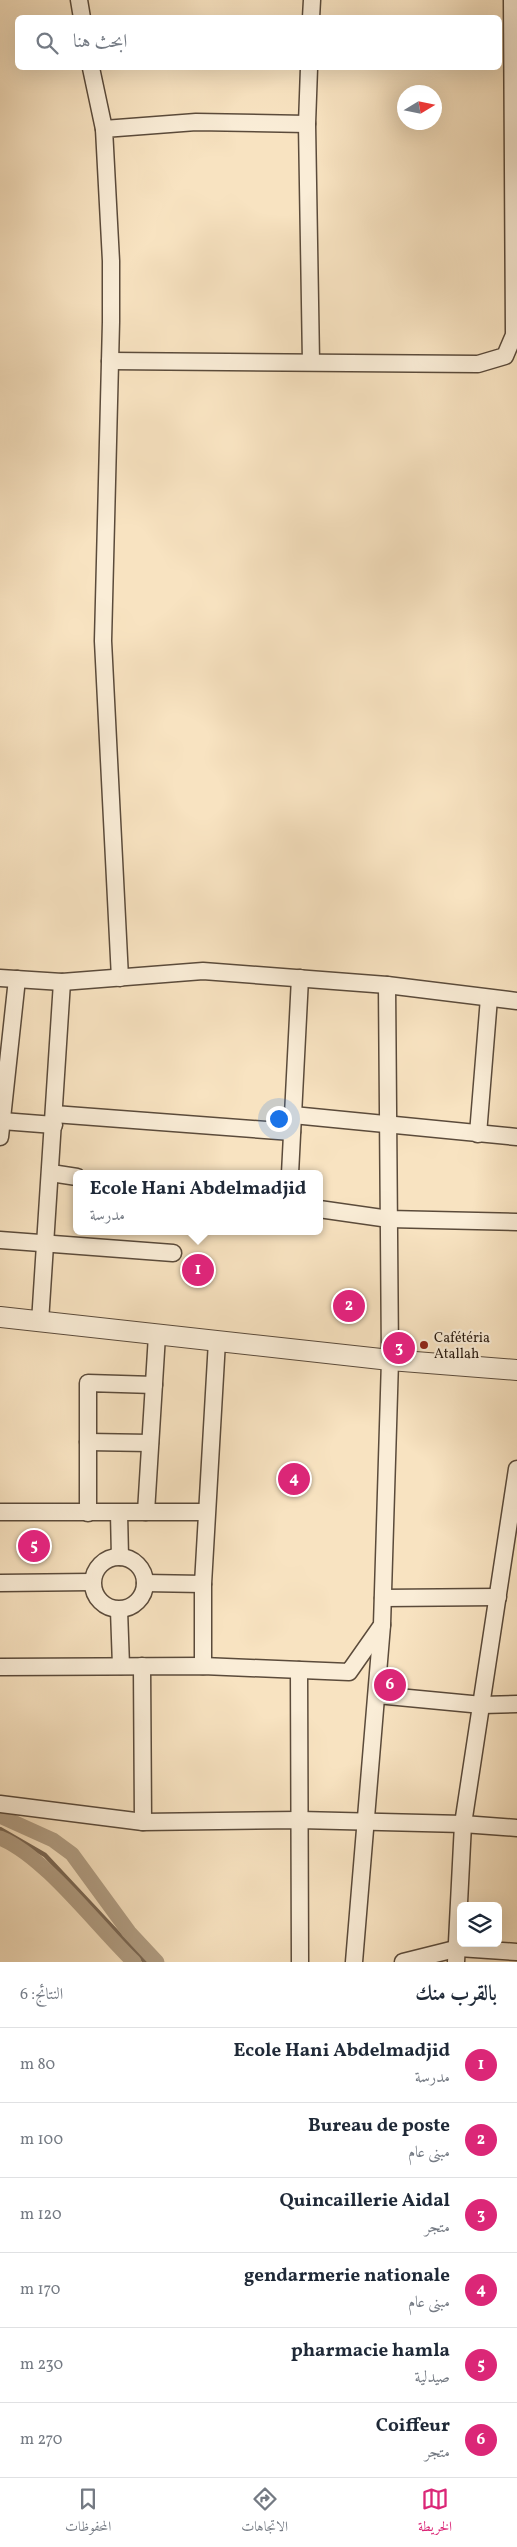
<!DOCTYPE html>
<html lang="ar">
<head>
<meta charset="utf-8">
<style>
	:root { --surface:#fff; --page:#f2f2f3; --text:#1f2937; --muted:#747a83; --line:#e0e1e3; --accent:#db2777 }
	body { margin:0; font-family:Vollkorn,Amiri,serif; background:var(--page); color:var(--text); direction:rtl }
	.controls { position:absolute; right:15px; bottom:15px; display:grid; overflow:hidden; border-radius:8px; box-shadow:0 5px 20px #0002 }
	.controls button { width:45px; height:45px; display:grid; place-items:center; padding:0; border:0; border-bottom:1px solid var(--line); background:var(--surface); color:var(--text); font:25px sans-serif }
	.compass { position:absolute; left:397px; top:85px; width:45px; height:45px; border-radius:50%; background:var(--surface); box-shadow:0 5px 20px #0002; rotate:80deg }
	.you { position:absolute; left:278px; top:1118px; width:18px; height:18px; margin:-12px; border:4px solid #fff; border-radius:50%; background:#1a73e8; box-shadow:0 0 0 8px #1a73e833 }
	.badge { display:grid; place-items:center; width:32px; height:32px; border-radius:50%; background:var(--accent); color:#fff; font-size:16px; font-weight:700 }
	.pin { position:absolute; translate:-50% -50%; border:2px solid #fff; box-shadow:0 1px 5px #0006 }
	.popup { position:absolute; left:73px; top:1170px; width:250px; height:65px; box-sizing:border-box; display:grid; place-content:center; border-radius:8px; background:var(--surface); filter:drop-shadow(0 1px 4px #0005); font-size:16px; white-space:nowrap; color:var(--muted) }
	.popup b { font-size:19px; color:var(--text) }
	.popup::after { content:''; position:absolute; left:50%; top:100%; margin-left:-10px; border:10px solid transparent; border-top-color:var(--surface) }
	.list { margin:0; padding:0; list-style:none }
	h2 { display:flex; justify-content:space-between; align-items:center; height:65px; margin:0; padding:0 20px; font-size:21px }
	h2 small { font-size:16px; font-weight:400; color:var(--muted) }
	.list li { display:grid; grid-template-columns:32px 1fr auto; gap:15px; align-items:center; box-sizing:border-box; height:75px; padding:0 20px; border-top:1px solid var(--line) }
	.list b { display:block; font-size:19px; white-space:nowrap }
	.list p { margin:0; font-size:16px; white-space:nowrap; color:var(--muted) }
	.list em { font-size:16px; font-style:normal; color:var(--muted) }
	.icon { flex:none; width:28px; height:28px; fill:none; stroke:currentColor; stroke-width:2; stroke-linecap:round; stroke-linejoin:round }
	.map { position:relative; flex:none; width:517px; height:1962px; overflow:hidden; direction:ltr }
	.search { position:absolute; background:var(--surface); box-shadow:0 5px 20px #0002; left:15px; right:15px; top:15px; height:55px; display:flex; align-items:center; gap:12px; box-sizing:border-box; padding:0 18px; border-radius:8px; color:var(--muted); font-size:19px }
	.sheet { height:515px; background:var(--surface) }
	nav { display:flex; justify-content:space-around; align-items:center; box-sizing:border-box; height:70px; border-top:1px solid var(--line); background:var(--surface); font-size:14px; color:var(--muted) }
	nav a { display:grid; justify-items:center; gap:2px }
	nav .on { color:var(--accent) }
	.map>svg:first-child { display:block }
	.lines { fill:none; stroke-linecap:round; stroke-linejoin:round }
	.stream { stroke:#7a6855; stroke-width:4.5 }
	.canal { stroke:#b19e84; stroke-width:15 }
	.minor-casing { stroke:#5b4b3b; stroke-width:19 }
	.tertiary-casing { stroke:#5b4b3b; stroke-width:22 }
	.minor { stroke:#faedd7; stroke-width:16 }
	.tertiary { stroke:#faedd7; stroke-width:20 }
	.poi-dot { fill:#8f2418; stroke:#faedd7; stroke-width:2 }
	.labels { text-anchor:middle; stroke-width:4.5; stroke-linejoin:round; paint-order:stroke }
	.poi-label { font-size:14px; fill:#27180e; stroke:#faedd7; text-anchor:start }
</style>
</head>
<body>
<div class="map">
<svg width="517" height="1962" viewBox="0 0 517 1962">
	<rect width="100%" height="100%" fill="#f8e3c1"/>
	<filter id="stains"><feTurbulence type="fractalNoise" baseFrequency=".004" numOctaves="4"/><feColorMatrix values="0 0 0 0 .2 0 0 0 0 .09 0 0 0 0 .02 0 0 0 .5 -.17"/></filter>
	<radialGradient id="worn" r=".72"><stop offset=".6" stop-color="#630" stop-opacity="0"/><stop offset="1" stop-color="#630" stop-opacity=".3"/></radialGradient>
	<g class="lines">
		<polyline class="stream" points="0,1829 45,1855 145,1962"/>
		<g class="canal">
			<polyline points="0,1816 53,1840 72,1854 129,1932 157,1962"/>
			<path d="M 0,1838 C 45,1856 98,1928 134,1962"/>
		</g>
		<g class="minor-casing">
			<g id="minor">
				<polyline points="79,0 82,18"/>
				<polyline points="311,18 312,0"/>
				<polyline points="91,68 104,129"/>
				<polyline points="309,68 307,124 311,362"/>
				<polyline points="110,361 478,364 505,356 514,335 512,0"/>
				<polyline points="0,978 62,982 203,971 387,985 517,1001"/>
				<polyline points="120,978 103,641 111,322 111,261 104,129 196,122 307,124"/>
				<polyline points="54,1114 292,1132"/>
				<polyline points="293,1115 517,1137"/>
				<polyline points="2,1121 54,1125"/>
				<polyline points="478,1134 489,998"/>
				<polyline points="0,1137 17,979"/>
				<polyline points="51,1173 77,1177"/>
				<polyline points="290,1174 300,978"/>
				<polyline points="319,1209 389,1219 517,1222"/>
				<polyline points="0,1240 173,1253"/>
				<polyline points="40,1322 62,982"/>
				<polyline points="88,1442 150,1443"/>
				<polyline points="0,1512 206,1512"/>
				<polyline points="146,1512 157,1335"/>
				<polyline points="88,1513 88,1383 154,1385"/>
				<polyline points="119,1513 120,1557"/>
				<circle cx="119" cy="1583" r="26"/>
				<polyline points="0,1583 92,1582"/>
				<polyline points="145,1583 203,1584 217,1341"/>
				<polyline points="383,1598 498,1597"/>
				<polyline points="119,1610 121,1666"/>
				<polyline points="142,1666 143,1822"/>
				<polyline points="203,1666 203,1584"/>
				<polyline points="0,1667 203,1666 349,1672 382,1625 390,1360 387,985"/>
				<polyline points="299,1670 300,1962"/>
				<polyline points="377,1695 482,1705 517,1704"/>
				<polyline points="0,1804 143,1822 300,1820 463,1824 517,1828"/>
				<polyline points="354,1962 382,1625"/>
				<polyline points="403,1962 459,1948 517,1952"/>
				<polyline points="456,1962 463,1824 517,1469"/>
			</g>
		</g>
		<g class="tertiary-casing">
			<polyline id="tertiary" points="0,1317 390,1360 517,1370"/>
		</g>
		<use href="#minor" class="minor"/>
		<use href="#tertiary" class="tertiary"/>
	</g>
	<circle class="poi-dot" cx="424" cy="1345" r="5"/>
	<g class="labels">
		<g class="poi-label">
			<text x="434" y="1342">Cafétéria<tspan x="434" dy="16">Atallah</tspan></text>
		</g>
	</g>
	<rect width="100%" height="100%" filter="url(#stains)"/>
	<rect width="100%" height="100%" fill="url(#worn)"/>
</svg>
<div class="controls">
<button><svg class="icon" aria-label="layers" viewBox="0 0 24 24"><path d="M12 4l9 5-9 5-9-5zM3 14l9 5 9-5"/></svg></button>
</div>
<svg class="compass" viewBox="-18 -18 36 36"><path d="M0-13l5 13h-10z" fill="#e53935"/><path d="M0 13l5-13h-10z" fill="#747a83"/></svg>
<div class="you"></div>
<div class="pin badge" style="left:198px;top:1270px">1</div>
<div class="popup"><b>Ecole Hani Abdelmadjid</b>مدرسة</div>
<div class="pin badge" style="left:349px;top:1306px">2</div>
<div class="pin badge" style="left:399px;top:1348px">3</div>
<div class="pin badge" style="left:294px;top:1479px">4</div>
<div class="pin badge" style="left:34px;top:1546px">5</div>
<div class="pin badge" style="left:390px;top:1685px">6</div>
<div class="search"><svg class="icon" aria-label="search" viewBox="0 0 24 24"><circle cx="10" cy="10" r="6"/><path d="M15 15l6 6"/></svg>ابحث هنا</div>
</div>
<section class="sheet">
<h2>بالقرب منك<small>النتائج: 6</small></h2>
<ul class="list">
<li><span class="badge">1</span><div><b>Ecole Hani Abdelmadjid</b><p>مدرسة</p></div><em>80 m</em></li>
<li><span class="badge">2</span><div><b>Bureau de poste</b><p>مبنى عام</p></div><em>100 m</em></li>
<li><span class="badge">3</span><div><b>Quincaillerie Aidal</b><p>متجر</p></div><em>120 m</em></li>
<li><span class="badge">4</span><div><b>gendarmerie nationale</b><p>مبنى عام</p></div><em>170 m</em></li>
<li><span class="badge">5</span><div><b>pharmacie hamla</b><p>صيدلية</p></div><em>230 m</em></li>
<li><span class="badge">6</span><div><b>Coiffeur</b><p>متجر</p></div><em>270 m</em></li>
</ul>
</section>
<nav>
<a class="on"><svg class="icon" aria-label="map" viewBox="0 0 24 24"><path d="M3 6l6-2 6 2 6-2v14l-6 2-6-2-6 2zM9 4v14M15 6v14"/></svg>الخريطة</a>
<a><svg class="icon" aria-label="directions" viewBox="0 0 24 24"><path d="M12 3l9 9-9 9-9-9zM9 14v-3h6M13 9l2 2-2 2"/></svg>الاتجاهات</a>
<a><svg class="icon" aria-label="saved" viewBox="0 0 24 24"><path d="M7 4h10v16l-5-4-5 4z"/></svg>المحفوظات</a>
</nav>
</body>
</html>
